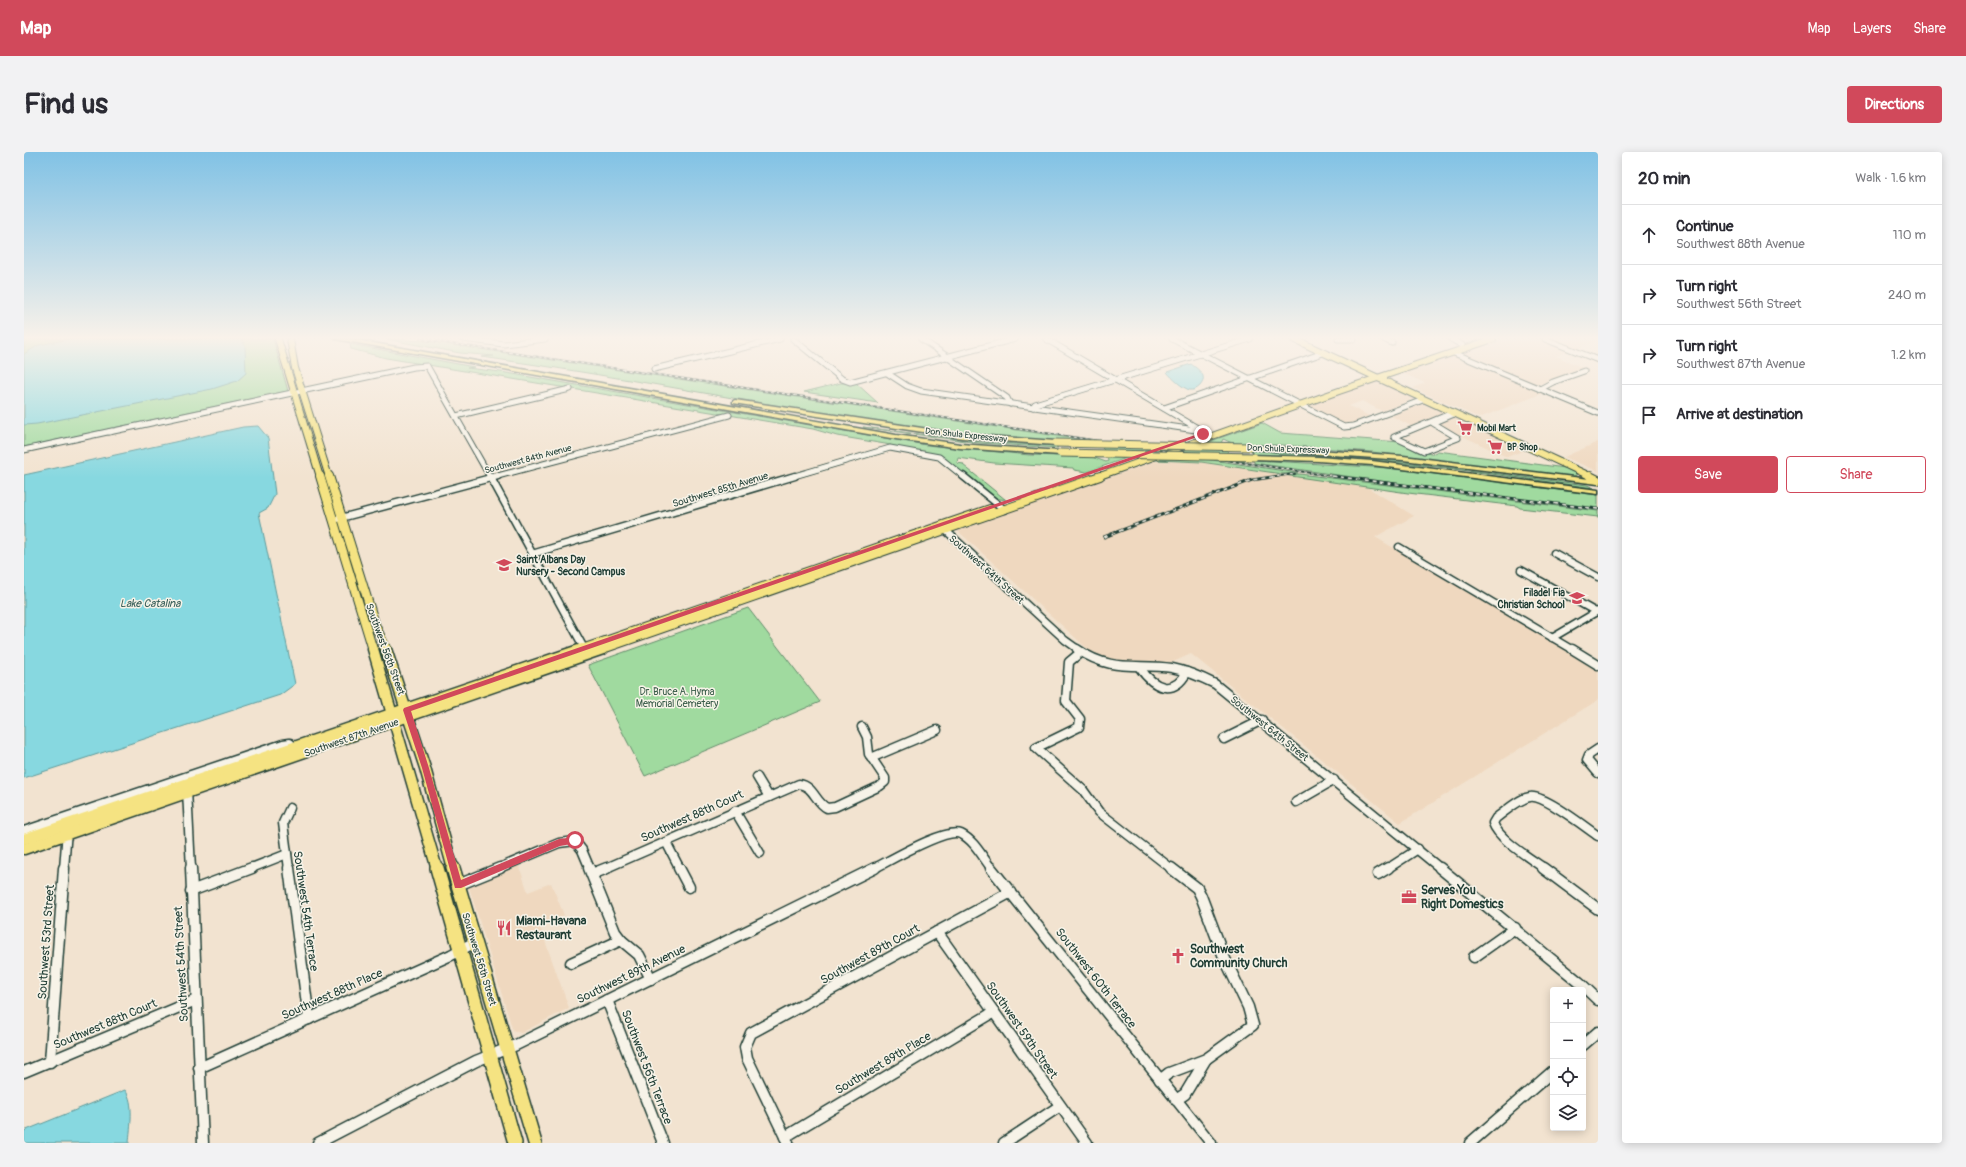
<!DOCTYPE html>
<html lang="en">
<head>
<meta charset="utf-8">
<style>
	:root { --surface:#fff; --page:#f2f2f3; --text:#2b2b33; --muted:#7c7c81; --line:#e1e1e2; --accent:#d1495b }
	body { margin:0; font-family:Pangolin,sans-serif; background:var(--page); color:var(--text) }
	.controls { position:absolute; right:12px; bottom:12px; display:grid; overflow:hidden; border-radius:4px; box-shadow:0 2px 10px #0003 }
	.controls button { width:36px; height:36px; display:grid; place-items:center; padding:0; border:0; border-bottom:1px solid var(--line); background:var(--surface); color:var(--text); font:20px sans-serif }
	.stop { position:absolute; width:12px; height:12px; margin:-9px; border:3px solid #d1495b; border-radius:50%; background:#fff }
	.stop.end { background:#d1495b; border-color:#fff; box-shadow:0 1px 4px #0008 }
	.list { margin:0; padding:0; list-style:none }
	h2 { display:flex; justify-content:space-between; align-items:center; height:52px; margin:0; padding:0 16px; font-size:17px }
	h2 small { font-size:13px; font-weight:400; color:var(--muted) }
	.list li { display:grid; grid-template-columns:26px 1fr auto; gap:12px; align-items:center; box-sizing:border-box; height:60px; padding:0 16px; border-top:1px solid var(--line) }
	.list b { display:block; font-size:15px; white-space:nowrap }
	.list p { margin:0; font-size:13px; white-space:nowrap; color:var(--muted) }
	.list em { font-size:13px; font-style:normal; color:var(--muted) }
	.actions { display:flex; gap:8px; padding:12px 16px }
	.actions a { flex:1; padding:9px 0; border:1px solid var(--accent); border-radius:4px; text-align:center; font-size:14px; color:var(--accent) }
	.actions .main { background:var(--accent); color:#fff }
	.icon { flex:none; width:22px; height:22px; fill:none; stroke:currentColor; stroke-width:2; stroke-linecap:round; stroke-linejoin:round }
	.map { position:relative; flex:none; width:1574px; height:991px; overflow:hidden; border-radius:4px }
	header { display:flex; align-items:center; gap:24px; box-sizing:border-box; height:56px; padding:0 20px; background:var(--accent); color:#fff }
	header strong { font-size:19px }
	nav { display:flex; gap:22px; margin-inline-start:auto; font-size:14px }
	.intro { display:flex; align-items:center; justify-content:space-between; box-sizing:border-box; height:96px; padding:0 24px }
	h1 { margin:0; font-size:28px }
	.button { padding:10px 18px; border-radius:4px; background:var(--accent); color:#fff; font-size:14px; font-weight:700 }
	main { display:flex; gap:24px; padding:0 24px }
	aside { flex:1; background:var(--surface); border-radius:4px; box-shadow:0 2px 10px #0003 }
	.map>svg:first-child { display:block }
	.built { fill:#efd8bf }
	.green { fill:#a0da9f; stroke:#608c6a }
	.water { fill:#87d8e0; stroke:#5d9a9b }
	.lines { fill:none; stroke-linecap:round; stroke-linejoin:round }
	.minor-far3-casing { stroke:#1f3d34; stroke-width:7 }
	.minor-far2-casing { stroke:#1f3d34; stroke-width:9 }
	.minor-far1-casing { stroke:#1f3d34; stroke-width:11 }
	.minor-casing { stroke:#1f3d34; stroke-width:13 }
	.major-far3-casing { stroke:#1f3d34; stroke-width:8 }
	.major-far2-casing { stroke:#1f3d34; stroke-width:10 }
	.major-far1-casing { stroke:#1f3d34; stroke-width:13 }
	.major-casing { stroke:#1f3d34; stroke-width:16 }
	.highway-casing { stroke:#1f3d34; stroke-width:3 }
	.minor-far3 { stroke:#f7f3e8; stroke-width:5 }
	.minor-far2 { stroke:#f7f3e8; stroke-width:6 }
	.minor-far1 { stroke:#f7f3e8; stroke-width:8 }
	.minor { stroke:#f7f3e8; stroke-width:10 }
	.major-far3 { stroke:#f5e382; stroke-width:6 }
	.major-far2 { stroke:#f5e382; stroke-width:8 }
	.major-far1 { stroke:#f5e382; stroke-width:10 }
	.major { stroke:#f5e382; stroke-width:13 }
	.highway { fill:#f5e382; fill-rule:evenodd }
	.rail-far1-casing { stroke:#1f3d34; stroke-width:2 }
	.rail-casing { stroke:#1f3d34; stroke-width:3 }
	.rail-far1 { stroke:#f7f3e8; stroke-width:1; stroke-dasharray:3; stroke-linecap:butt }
	.rail { stroke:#f7f3e8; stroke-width:1.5; stroke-dasharray:4; stroke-linecap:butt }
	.highway-bridge-casing { stroke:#1f3d34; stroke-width:9; stroke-linecap:butt }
	.highway-bridge { stroke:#f5e382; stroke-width:7 }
	.route { fill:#d1495b }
	.labels { text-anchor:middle; stroke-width:3; stroke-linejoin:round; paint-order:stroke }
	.far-poi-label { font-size:9px; font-weight:bold; fill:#1f3d34; stroke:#f7f3e8; text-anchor:start }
	.far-street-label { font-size:9px; fill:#1f3d34; stroke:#f7f3e8 }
	.street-label { font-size:10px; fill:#1f3d34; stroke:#f7f3e8 }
	.poi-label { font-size:10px; font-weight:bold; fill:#1f3d34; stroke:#f7f3e8; text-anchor:start }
	.park-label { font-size:10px; fill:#395c49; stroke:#f7f3e8 }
	.water-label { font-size:11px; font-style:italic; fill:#345c56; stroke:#f7f3e8 }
	.near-street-label { font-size:12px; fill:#1f3d34; stroke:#f7f3e8 }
	.near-poi-label { font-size:12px; font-weight:bold; fill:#1f3d34; stroke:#f7f3e8; text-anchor:start }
</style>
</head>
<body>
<header>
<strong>Map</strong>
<nav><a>Map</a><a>Layers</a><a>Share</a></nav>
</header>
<div class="intro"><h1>Find us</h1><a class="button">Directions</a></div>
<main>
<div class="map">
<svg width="1574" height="991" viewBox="0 0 1574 991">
	<rect width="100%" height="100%" fill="#f2e3d0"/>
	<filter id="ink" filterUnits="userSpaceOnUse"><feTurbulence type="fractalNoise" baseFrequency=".025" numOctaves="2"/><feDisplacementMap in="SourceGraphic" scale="8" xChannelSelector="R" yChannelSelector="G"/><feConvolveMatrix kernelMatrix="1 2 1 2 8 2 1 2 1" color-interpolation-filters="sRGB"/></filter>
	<g filter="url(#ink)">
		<g class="built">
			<polygon points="1477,187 1574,187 1574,189 1532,204 1560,216 1513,233 1437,201"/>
			<polygon points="1430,203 1520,241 1455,266 1389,236 1401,231 1378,221"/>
			<polygon points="1351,229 1390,247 1358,259 1338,249 1325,254 1345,264 1321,273 1285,255 1284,253"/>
			<polygon points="1399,252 1422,261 1387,274 1367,264"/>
			<polygon points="1429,264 1501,298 1483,305 1411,271"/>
			<polygon points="1574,290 1574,319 1540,305"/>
			<polygon points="1131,309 1177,310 1258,322 1260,324 1268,323 1343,335 1390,364 1351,385 1574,517 1574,548 1376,671 1167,502 1149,510 1125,509 1125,510 1109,511 1085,508 1066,499 934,379"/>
			<polygon points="495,714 504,740 527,731 540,763 516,775 545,856 497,881 490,879 488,876 445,735"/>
		</g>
		<g class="green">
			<polygon points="0,187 249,187 264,239 0,295"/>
			<path d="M 362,187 L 402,189 L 1126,298 L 1063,320 L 1050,318 L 1049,316 L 970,311 L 934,306 L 933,311 L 940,312 L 939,313 L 982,348 L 970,346 L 917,305 L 867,295 L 867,293 L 813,284 L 789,277 L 362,206 L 327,197 L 326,192 L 450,215 L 443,216 L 477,220 L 902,293 L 1005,303 L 1068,305 L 1082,310 L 1084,309 L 1082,300 L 1077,295 C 1011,286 944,284 878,274 C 742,254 608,226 472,207 L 457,205 L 470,204 L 436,201 Z"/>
			<polygon points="817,231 832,231 854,251 780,240"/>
			<polygon points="1238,271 1256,281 1376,290 1394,300 1408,302 1414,299 1541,316 1553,322 1549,325 1348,300 1260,293 1213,293 1199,287 1197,291 1205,301 1221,310 1158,299"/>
			<polygon points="839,275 957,290 1033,294 1034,296 955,291"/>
			<path d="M 1227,298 L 1372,309 L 1563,333 L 1570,336 C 1457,321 1344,302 1230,303 Z"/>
			<polygon points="1148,302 1274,321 1258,322 1177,310 1131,308"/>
			<polygon points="1230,308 1365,316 1574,343 1574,357 1419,338 1230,311"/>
			<polygon points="1275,322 1574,359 1574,365 1496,356 1493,354 1384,341 1260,323"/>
			<polygon points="724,456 796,550 621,624 564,513"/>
		</g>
		<g class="water">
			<polygon points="45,187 218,187 221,194 222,221 213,229 188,237 13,272 0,273 0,202 15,193"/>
			<path d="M 1167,212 C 1171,215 1177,219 1179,224 C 1181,231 1173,239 1166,238 C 1158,236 1148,226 1143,220 Z"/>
			<polygon points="234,274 244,286 251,342 244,356 235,361 271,532 256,543 0,626 0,323 219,275"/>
			<path d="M 101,938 C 111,951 106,975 105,991 L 0,991 L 0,979 Z"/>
		</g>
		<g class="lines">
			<g class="minor-far3-casing">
				<g id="minor-far3">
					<polyline points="439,187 480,192 521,187"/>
					<polyline points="769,187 818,227 826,230 991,187"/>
					<polyline points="897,187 924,205"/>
					<polyline points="1022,187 1175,277"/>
					<polyline points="1148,187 1320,275 1329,274 1399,248"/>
					<polyline points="1314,187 1330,187"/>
					<polyline points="1360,187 1368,191"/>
					<polyline points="1427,187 1438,193"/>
					<polyline points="1521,187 1574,208"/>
					<polyline points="1430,201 1574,261"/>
					<polyline points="923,205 983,246 986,252"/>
					<polyline points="630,217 756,187"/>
					<polyline points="863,221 883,234 897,239 1179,279"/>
					<polyline points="1516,237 1529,230 1560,219"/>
					<polyline points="1009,255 1011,252 1226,187"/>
					<polyline points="1140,256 1299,201"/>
					<polyline points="1428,261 1370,285 1400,299 1434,286 1409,271 1430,262"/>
					<polyline points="432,264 546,237"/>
					<polyline points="85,280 390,215 403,214 466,325"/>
					<polyline points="0,298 88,279"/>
					<polyline points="470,325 705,263"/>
					<polyline points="767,325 866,296 915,305 940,325"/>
				</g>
			</g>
			<g class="minor-far2-casing">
				<g id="minor-far2">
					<polyline points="466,324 561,498"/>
					<polyline points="939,324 981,358"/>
					<polyline points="313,367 474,324"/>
					<polyline points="918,375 1041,488 1055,498"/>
					<polyline points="1375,395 1549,498"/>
					<polyline points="1530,401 1574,425"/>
					<polyline points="508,402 771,324"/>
					<polyline points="1497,418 1572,460"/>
					<polyline points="1528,486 1574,459"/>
				</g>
			</g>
			<g class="minor-far1-casing">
				<g id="minor-far1">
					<polyline points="561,497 562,500"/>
					<path d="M 1053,497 C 1088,521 1111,511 1148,516 C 1163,519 1177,525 1191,532 L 1417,717"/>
					<polyline points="1548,497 1574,513"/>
					<polyline points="1057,500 1045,510 1042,549 1056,567 1055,575 1012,596 1059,638 1075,660 1148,717"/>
					<path d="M 1116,516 C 1130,536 1149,545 1163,520"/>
					<polyline points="1200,587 1238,568"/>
					<polyline points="1574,597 1565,603 1563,608 1574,621"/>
					<polyline points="847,606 913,578"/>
					<polyline points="733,625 745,645"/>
					<polyline points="163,638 167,717"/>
					<polyline points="1272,650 1310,628"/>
					<polyline points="711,659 736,701"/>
					<polyline points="0,679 259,592 266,591 270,596"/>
					<polyline points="642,690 656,717"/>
					<polyline points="40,717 43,678"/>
					<polyline points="225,717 263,702"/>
					<polyline points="265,717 259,671 266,656"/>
					<polyline points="473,717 535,691 551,689 558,698 566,717"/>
					<path d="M 580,717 L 775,632 C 790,634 791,650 803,656 L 811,655 L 856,634 L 861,630 L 861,626 L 845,602 L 843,585 L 838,575"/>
					<path d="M 849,717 C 865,709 922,675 937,682 C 950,688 959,706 968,717"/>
					<polyline points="1363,717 1394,697"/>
					<path d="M 1521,717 C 1506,706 1474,687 1469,671 L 1472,666 C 1482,659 1494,647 1506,645 C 1519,642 1561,675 1574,684"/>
				</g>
			</g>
			<g class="minor-casing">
				<g id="minor">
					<polyline points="167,716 179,991"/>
					<polyline points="265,716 285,867"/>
					<polyline points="565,716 591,780 597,788 615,803 627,827"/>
					<polyline points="655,716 665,735"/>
					<polyline points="967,716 1187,991"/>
					<polyline points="1416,716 1555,830 1574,848"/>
					<polyline points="1519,716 1574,757"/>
					<polyline points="568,722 583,716"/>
					<polyline points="1354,722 1364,716"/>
					<polyline points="434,733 476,716"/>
					<polyline points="167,739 228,716"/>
					<polyline points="913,780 1063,991"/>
					<polyline points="1450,805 1491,776"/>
					<polyline points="547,811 597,788"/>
					<polyline points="583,848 639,991"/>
					<polyline points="1559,893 1574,880"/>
					<polyline points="26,910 40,716"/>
					<polyline points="175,916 427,803 451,790"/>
					<polyline points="0,920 172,848"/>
					<polyline points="1136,928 1145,921 1182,907 1229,873 1224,855 1200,805 1177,744 1173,736 1147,716"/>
					<polyline points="1152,948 1161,942 1182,907"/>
					<polyline points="761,985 970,860"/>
					<polyline points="294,991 452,909 492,893 851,716"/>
					<polyline points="764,991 723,906 721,895 727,881 987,740"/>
					<polyline points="980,991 1036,954"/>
					<polyline points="1446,991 1529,919"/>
				</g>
			</g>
			<g class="major-far3-casing">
				<g id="major-far3">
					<polyline points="254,187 296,325"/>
					<polyline points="266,187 271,216 305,325"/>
					<polyline points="1270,187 1568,325"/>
					<polyline points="1073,325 1315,239 1469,187"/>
				</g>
			</g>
			<g class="major-far2-casing">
				<g id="major-far2">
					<polyline points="296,324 349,498"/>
					<polyline points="305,324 352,475 363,498"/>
					<polyline points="1566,324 1574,328"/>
					<polyline points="555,498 966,357"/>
					<polyline points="576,498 1076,324"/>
				</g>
			</g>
			<g class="major-far1-casing">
				<g id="major-far1">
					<polyline points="349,497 413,717"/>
					<polyline points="362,497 401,616 429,717"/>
					<polyline points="0,687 558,497"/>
					<polyline points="0,697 579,497"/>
				</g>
			</g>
			<g class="major-casing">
				<g id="major">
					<polyline points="413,716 491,991"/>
					<polyline points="429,716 511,991"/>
				</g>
			</g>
			<g class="highway-casing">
				<g id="highway">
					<polygon points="311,187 327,187 872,283 936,292 1036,299 1040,301 1036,303 936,296 872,287"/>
					<polygon points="711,248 938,282 1032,289 1036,291 1032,293 938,286 709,251 709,249"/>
					<polygon points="1222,293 1379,304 1574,328 1574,332 1379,308 1225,297 1222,297"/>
					<polygon points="1227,303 1294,305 1348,309 1574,338 1574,342 1348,313 1294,309 1230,307 1226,305"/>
				</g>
			</g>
			<use href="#minor-far3" class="minor-far3"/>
			<use href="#minor-far2" class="minor-far2"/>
			<use href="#minor-far1" class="minor-far1"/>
			<use href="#minor" class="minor"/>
			<use href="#major-far3" class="major-far3"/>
			<use href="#major-far2" class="major-far2"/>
			<use href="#major-far1" class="major-far1"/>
			<use href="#major" class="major"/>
			<use href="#highway" class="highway"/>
			<g class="rail-far1-casing">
				<g id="rail-far1">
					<polyline points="396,187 1314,325"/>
					<polyline points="1248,325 1271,322"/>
				</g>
			</g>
			<g class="rail-casing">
				<g id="rail">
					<polyline points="1308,324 1574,357"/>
					<polyline points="1080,385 1228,328 1255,324"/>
				</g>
			</g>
			<use href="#rail-far1" class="rail-far1"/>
			<use href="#rail" class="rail"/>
			<g class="highway-bridge-casing">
				<g id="highway-bridge">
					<polyline points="1032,291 1225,295"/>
					<polyline points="1036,301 1230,305"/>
				</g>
			</g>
			<use href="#highway-bridge" class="highway-bridge"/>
		</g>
	</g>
	<linearGradient id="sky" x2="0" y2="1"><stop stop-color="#81c2e5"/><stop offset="0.57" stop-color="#f9f2ea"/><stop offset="1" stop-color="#f9f2ea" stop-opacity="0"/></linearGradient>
	<rect width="1574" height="326" fill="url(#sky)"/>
	<polygon class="route" points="1177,281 1182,282 387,559 405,616 437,728 535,687 551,685 555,688 553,691 536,694 437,736 431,736 398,616 379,558 380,556"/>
	<defs>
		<g id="supermarket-bare" transform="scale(1.2)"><path d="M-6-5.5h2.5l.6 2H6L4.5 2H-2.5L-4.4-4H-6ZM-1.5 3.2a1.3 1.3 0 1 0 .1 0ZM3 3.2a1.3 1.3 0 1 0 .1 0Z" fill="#d1495b" stroke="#f7f3e8" stroke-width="2.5" paint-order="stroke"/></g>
		<g id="school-bare" transform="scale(1.2)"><path d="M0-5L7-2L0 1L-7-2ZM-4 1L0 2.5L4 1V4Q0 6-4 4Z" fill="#d1495b" stroke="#f7f3e8" stroke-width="2.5" paint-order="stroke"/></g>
		<g id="office-bare" transform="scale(1.2)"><path d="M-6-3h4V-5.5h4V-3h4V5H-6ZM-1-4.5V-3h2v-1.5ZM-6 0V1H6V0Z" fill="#d1495b" stroke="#f7f3e8" stroke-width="2.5" paint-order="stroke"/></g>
		<g id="restaurant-bare" transform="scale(1.2)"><path d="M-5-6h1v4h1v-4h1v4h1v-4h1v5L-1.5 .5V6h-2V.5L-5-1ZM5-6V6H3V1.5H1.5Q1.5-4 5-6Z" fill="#d1495b" stroke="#f7f3e8" stroke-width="2.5" paint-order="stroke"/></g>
		<g id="church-bare" transform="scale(1.2)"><path d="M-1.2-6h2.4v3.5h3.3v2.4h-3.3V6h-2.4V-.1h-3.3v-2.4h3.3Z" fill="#d1495b" stroke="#f7f3e8" stroke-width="2.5" paint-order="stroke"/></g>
	</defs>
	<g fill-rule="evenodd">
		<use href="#supermarket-bare" x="1441" y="276"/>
		<use href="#supermarket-bare" x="1471" y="295"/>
		<use href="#school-bare" x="480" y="413"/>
		<use href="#school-bare" x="1553" y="446"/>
		<use href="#office-bare" x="1385" y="745"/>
		<use href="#restaurant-bare" x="480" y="776"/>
		<use href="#church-bare" x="1154" y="804"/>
	</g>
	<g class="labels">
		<g class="far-poi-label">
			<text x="1453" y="279">Mobil Mart</text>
			<text x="1483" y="298">BP Shop</text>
		</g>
		<g class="far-street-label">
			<text transform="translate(942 283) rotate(6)" y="3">Don Shula Expressway</text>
			<text transform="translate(1264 297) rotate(2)" y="3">Don Shula Expressway</text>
			<text transform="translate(504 307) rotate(-15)" y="3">Southwest 84th Avenue</text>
		</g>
		<g class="street-label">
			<text transform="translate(696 337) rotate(-17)" y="4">Southwest 85th Avenue</text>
			<text transform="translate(963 417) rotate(42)" y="4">Southwest 64th Street</text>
			<text transform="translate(362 497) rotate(70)" y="4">Southwest 56th Street</text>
			<text transform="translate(1246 576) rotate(39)" y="4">Southwest 64th Street</text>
			<text transform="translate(327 585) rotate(-19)" y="4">Southwest 87th Avenue</text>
			<text transform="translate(456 807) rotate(73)" y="4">Southwest 56th Street</text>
		</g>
		<g class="poi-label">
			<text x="492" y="411">Saint Albans Day<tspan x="492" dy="12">Nursery - Second Campus</tspan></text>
			<text x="1541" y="444" text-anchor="end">Filadel Fia<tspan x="1541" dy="12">Christian School</tspan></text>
		</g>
		<g class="park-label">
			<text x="653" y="543">Dr. Bruce A. Hyma<tspan x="653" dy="12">Memorial Cemetery</tspan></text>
		</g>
		<g class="water-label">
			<text x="126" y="455">Lake Catalina</text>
		</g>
		<g class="near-street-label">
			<text transform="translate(668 664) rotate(-24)" y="4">Southwest 88th Court</text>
			<text transform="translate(282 759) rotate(82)" y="4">Southwest 54th Terrace</text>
			<text transform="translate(22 790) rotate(-86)" y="4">Southwest 53rd Street</text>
			<text transform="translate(846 802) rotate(-29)" y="4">Southwest 89th Court</text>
			<text transform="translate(157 812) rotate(-93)" y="4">Southwest 54th Street</text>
			<text transform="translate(607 822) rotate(-26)" y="4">Southwest 89th Avenue</text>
			<text transform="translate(1072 826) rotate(52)" y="4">Southwest 60th Terrace</text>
			<text transform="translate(308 842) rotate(-24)" y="4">Southwest 88th Place</text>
			<text transform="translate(81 872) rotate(-23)" y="4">Southwest 88th Court</text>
			<text transform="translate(998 878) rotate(55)" y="4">Southwest 59th Street</text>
			<text transform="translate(859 911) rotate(-31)" y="4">Southwest 89th Place</text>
			<text transform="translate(623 915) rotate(69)" y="4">Southwest 56th Terrace</text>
		</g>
		<g class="near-poi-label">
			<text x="1397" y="742">Serves You<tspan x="1397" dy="14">Right Domestics</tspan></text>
			<text x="492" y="773">Miami-Havana<tspan x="492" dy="14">Restaurant</tspan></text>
			<text x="1166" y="801">Southwest<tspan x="1166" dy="14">Community Church</tspan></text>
		</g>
	</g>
</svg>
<div class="controls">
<button>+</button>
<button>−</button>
<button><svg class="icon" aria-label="locate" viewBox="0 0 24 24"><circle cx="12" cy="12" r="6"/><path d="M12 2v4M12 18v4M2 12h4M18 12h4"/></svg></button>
<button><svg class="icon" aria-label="layers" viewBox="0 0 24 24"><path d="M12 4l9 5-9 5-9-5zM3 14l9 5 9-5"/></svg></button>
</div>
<div class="stop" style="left:551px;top:688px"></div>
<div class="stop end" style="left:1179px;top:282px"></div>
</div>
<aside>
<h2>20 min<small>Walk · 1.6 km</small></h2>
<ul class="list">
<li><svg class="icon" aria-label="ahead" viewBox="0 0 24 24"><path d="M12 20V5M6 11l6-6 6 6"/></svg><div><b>Continue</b><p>Southwest 88th Avenue</p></div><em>110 m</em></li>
<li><svg class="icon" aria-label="right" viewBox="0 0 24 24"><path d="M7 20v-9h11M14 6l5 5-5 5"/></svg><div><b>Turn right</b><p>Southwest 56th Street</p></div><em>240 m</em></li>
<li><svg class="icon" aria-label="right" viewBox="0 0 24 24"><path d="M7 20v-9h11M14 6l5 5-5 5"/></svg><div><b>Turn right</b><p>Southwest 87th Avenue</p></div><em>1.2 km</em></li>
<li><svg class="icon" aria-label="arrive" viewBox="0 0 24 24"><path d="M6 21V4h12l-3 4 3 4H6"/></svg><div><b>Arrive at destination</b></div></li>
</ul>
<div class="actions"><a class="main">Save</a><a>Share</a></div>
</aside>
</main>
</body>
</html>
